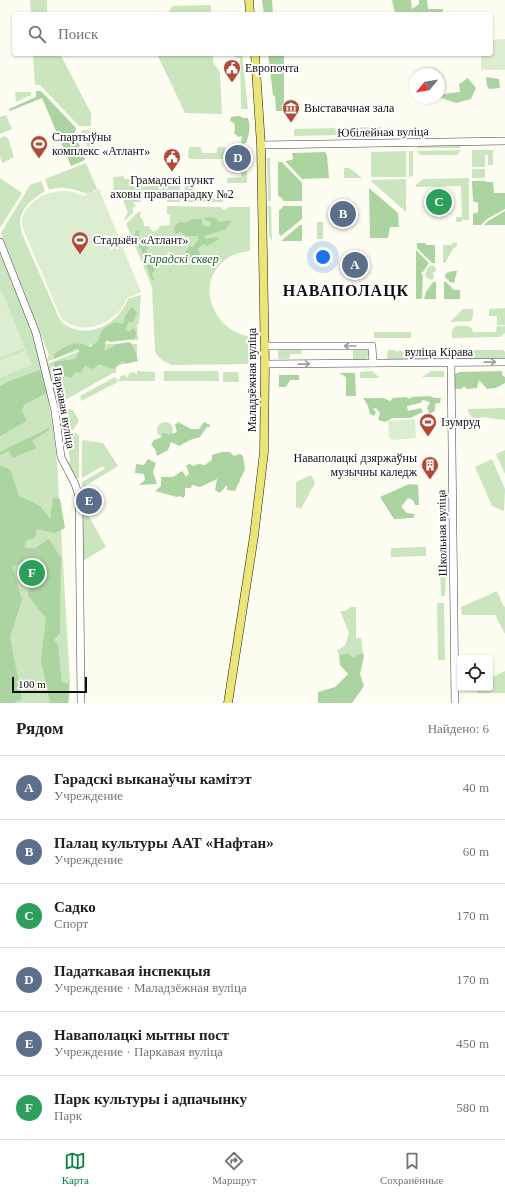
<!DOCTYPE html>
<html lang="ru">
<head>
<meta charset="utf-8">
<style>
	:root { --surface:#fff; --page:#f6f6f6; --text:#202124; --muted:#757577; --line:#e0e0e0; --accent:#0b8043 }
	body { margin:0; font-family:Georgia,serif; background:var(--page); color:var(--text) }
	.controls { position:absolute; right:12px; bottom:12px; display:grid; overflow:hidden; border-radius:4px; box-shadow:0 1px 3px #0004 }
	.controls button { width:36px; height:36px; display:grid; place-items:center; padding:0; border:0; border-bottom:1px solid var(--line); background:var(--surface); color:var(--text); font:20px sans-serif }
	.compass { position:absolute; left:409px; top:68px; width:36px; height:36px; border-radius:50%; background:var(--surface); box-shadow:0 1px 3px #0004; rotate:240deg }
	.scale { position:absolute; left:12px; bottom:10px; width:75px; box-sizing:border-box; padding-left:4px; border:2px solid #0f0f0f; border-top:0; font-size:11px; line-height:14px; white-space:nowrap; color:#0f0f0f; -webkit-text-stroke:3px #fff; paint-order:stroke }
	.you { position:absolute; left:323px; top:257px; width:14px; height:14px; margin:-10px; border:3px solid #fff; border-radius:50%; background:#1a73e8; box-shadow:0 0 0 6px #1a73e833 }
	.badge { display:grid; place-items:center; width:26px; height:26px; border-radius:50%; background:var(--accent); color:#fff; font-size:13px; font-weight:700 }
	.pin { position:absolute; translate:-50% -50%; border:2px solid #fff; box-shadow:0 1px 4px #0006 }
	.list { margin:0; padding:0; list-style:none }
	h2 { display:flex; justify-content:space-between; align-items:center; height:52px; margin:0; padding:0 16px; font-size:17px }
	h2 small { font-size:13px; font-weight:400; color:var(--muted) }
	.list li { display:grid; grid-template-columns:26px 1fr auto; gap:12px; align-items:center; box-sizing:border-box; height:64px; padding:0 16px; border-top:1px solid var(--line) }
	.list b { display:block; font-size:15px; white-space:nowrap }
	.list p { margin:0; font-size:13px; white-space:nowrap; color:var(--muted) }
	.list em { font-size:13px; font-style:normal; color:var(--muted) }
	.icon { flex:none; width:22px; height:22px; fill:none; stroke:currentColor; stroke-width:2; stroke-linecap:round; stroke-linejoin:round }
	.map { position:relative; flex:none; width:505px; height:703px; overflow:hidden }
	.search { position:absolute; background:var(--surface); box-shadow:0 1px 3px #0004; left:12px; right:12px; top:12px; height:44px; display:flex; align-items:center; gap:10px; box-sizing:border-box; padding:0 14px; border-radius:4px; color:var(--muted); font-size:15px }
	.sheet { height:436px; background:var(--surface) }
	nav { display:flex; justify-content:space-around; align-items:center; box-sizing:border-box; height:56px; border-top:1px solid var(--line); background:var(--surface); font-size:11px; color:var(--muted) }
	nav a { display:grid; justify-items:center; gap:2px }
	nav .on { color:var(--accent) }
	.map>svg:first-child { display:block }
	.green { fill:#cbe5bf }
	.forest { fill:#acd4a0 }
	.pitch { fill:#ddedcf }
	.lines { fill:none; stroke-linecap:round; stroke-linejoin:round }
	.minor-casing { stroke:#424242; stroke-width:8 }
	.major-casing { stroke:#202020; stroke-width:9 }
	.minor { stroke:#fff; stroke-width:7 }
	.major { stroke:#e9e576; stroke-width:8 }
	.oneway { stroke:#9f9f9f }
	.labels { text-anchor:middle; stroke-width:4; stroke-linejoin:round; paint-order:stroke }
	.poi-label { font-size:12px; fill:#0f0f0f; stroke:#fff; text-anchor:start }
	.street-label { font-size:12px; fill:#0f0f0f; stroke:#fff }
	.park-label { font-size:12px; font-style:italic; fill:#266026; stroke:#fff }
	.district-label { font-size:16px; font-weight:bold; letter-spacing:1px; fill:#0f0f0f; stroke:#fff }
</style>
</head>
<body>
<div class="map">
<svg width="505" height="703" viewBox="0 0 505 703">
	<rect width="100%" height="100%" fill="#fdfdf2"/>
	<g class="green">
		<polygon points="30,0 47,0 47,14 31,14"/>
		<polygon points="211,5 211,14 168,14 172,6"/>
		<polygon points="33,54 60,54 91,113 91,126 79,126 40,85 35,85"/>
		<polygon points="157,54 213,54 213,62 220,72 222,114 185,113"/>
		<polygon points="234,54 242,54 248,109 241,109 240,58 234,57"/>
		<polygon points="15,92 31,92 31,95 16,102"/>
		<polygon points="6,115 12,129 0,134 0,117"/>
		<polygon points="381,127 381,134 294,136 294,130 295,129"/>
		<polygon points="82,130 88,130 90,132 90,152 81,133"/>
		<polygon points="5,136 8,138 14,157 3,163 1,161 0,156 0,138"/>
		<polygon points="419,145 460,145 461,148 416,148"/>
		<polygon points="189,147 201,147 202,153 216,153 218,147 225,147 226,158 225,159 190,159 188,157"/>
		<polygon points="461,150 457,155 420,155 417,151"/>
		<polygon points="472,150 493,150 493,165 488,165 488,155 485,155 485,167 472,167"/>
		<polygon points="406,151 406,177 371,177 371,152"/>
		<polygon points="409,151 413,151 413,176 409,177"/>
		<polygon points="267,158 270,158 271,201 268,201"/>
		<path d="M 86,163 L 97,189 L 88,194 C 75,189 62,185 49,190 L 45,179 Z"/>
		<polygon points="241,167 247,167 247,183 227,183 227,178 241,177"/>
		<polygon points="344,168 350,168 362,178 344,178"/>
		<rect x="472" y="169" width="13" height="9"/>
		<polygon points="124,176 124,179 144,178 144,181 142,182 142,187 150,186 150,182 147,181 147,178 180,178 180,202 167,202 167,193 141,194 140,197 141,202 133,202 136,206 132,209 134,212 124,221 124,219 128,213 120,192 114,195 113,177"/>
		<polygon points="0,178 22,193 0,228"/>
		<polygon points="469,178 469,220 462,220 462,222 456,222 456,217 462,217 461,186 416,187 416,185 423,179"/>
		<polygon points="406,179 406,212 371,181 371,180"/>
		<path d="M 41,181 L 45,191 C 34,197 19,210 20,224 C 20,227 22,230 22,234 L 60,320 C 82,343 118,326 128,299 L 141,295 L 139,324 L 137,324 L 138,340 L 109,340 L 97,343 L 46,362 L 49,355 L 1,233 L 30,185 Z"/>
		<polygon points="185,185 193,185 194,199 219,198 219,195 223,194 223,202 185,202"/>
		<path d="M 167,206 L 220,207 L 225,210 L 229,207 L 250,207 L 250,251 C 243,252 236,253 229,257 C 193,280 211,331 251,337 L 252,364 L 172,365 C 164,362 159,359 155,351 L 152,287 L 126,224 L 138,212 L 141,212 L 140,217 L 142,219 L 143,219 L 144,226 L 149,226 L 152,231 C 157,231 158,230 160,226 L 170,225 L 170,214 L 167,214 Z"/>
		<polygon points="268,206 271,206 272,242 269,236"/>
		<rect x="317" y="222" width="6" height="17"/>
		<polygon points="452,243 457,243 457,246 453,249 445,263 443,263 443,245 452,245"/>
		<polygon points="0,251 37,344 53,425 57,463 70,682 69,703 0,703"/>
		<polygon points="432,265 435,267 436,270 433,273 434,277 432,280 427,278 425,275 428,267"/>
		<polygon points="505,308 505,325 497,325 497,316 489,316 489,309"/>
		<polygon points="463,309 473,309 473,316 471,321 450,322"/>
		<path d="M 456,326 C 463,326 472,324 473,332 L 496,332 L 497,326 L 505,326 L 505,333 L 500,337 L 452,338 L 452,330 Z"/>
		<rect x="374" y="332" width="37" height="6"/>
		<polygon points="109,344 137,344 137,360 116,366 116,373 113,373 67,399 58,393 57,394 58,404 57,405 47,364 90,347"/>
		<polygon points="353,348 367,349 369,353 368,357 365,360 353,360"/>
		<polygon points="278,350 301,350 302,354 291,354 289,359 278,359"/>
		<polygon points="389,350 395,350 396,352 401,350 402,352 411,350 413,352 418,350 421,352 423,350 434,350 436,353 437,359 387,360 387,353"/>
		<polygon points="452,350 503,350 505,352 505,359 459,359 454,356"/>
		<polygon points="137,371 155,372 155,381 119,381 116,378 120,380 120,376 125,375 128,378 129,373 134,372 137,375"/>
		<polygon points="164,371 218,371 219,381 164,381"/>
		<polygon points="372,371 380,378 360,378 360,372"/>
		<polygon points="431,371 444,371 444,377 422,377"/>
		<polygon points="223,372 238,372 239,382 223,382"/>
		<polygon points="115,377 118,382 81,401 80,396"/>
		<polygon points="505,408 505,420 482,417 473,423 472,417 468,412 468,409"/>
		<polygon points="69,409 73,410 79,421 73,430 61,437 58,415"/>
		<circle cx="165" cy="430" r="8"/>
		<polygon points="74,432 79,435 79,478 75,478 67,465 70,462 68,443 65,437"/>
		<polygon points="83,440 103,443 118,466 82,488 82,482 105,469 103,466 82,478 82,442"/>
		<polygon points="505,450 505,474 496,454"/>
		<polygon points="492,459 505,489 504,511 492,506 475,467"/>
		<polygon points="311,475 315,483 301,509 296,507 296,482"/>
		<polygon points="82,504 106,547 83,561"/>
		<polygon points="426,547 426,556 391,557 391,548"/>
		<polygon points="446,559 445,596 441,596 440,560"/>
		<polygon points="497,591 504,607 505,606 505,634 495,615 462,615 461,607"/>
		<polygon points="437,603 444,603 445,660 438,660"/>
		<polygon points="351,607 356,607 356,638 361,638 363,653 353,657 348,653 339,655 337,650 345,646 349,633 340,611 345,611"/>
		<polygon points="505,671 505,693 477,693 477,688 490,688 490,678"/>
	</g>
	<g class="forest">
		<polygon points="262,0 272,0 273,14 264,14"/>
		<polygon points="392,0 411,0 412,9 419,4 419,0 427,0 428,9 443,9 443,12 395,13"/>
		<polygon points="268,54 284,54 284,111 276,111 275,96 273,95"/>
		<polygon points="486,77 499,79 500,88 489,89 487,86"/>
		<polygon points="468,78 476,88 471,99 456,103 441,98 444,94 460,92 459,84"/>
		<polygon points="36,91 41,91 76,128 75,134 85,160 71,166 42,98 10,111 9,109 36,97"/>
		<path d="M 236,116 L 240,116 L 243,118 L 248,118 C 251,126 249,136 246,143 L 241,144 L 242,137 L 241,136 L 238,137 L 234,133 L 235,128 L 234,123 L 230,121 L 231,117 Z"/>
		<polygon points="325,152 327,155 329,178 302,179 285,161 292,160 293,158 292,153"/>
		<polygon points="278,162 282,162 302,183 302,201 283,201 282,198 278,196"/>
		<polygon points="472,181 485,181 486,182 493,182 494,193 505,193 505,209 487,219 481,225 473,225 473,214 478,212 478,203 473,201"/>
		<polygon points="369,188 398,213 399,227 390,227 388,238 370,238"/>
		<polygon points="283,206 302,206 302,219 281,236 279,234 279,210 282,208"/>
		<polygon points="505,211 505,225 484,225 488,221"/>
		<polygon points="206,217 216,218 219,222 232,220 226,229 204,236 205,239 218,237 218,240 207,246 204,244 198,248 202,261 200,265 189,261 185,252 189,247 193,247 198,240 198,236 186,236 180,232 176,234 174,229 176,224 181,222 185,223 192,219 202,219 202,225 210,227 211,222 205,220"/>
		<polygon points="300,225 302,225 302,241 281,241"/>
		<polygon points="136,231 139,231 139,237 143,238 148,248 146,251 149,254 149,259 152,260 156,268 152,274 154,280 152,280 145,262 146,258 142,255 142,250 139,248 139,245 136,241 135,234"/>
		<polygon points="417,243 426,243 426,245 435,245 435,263 432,263 417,248"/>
		<polygon points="416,250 429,263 423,272 421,273 423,276 422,299 416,299"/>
		<polygon points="453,271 457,271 454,283 450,282 445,277 446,273"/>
		<polygon points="433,282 436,282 436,299 424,299 426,292"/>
		<polygon points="444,282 446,282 454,290 460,290 460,299 444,299"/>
		<path d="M 132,307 L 137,313 L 133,322 L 128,322 L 125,330 L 128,332 L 134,328 L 136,333 L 135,339 L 110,342 L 106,340 L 104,351 L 117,344 L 130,342 L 134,348 L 138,361 L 125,364 L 123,361 L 114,369 L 98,364 L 96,367 L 91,369 L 85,365 L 81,373 L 76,372 L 71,378 L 62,375 L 59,370 L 54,369 L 54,362 L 75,359 L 79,352 L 78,348 L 55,359 L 53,355 C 66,346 75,339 90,347 L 98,341 L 102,330 L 114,322 L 123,324 L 125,316 Z"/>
		<polygon points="40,370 46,393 24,405 22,411 27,421 0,436 0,386 12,380"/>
		<polygon points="502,371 502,375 505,377 505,383 496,388 487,389 479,380 477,388 467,389 464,386 461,389 454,389 453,375 459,372"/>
		<polygon points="339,373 355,373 356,396 346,396 346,377"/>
		<polygon points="279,375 299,375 299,380 290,380 286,387 279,387"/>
		<polygon points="429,396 435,398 441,398 440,403 435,404 435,411 430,414 427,408 430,402 423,400 420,403 407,406 408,411 421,408 423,412 410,418 393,418 385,422 378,420 380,413 376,408 373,409 376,412 374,416 370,414 368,406 363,398 383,398 390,401 393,398 406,397 409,399 412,397"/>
		<polygon points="178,422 191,429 199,429 204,422 210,425 210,427 207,427 200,437 190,440 179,446 171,442 168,450 157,456 155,449 151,445 154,440 162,437 162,433 166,433 168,435 177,432 175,425"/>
		<polygon points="49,428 49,430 32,441 36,448 13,458 9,451 0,455 0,452"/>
		<polygon points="222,452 230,452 234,456 240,454 243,456 245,469 235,491 227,490 227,485 220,493 215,490 217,479 200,487 192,485 191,488 185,488 185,496 183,498 180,496 177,497 155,491 161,486 161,477 173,477 182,471 185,475 185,477 189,474 186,465 190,464 193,466 199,464 205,465 212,460 212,455"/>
		<polygon points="148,459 156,463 153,472 157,484 139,485 145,480 144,474 135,473 136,464 144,465"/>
		<polygon points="0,466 10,469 19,496 40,506 50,519 53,498 60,499 65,528 55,533 37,529 35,538 27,540 24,547 34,549 49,539 61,558 60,633 54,640 58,645 62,682 69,684 68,703 50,703 41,660 46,618 28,596 30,563 12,566 22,600 10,637 22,699 13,703 0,703"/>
		<polygon points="409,484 418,485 419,505 415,505 413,500 408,498 401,507 407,513 415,514 413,518 394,519 380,497"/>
		<polygon points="348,653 353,657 363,653 364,656 360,674 364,686 352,703 318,703 318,692 335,687 348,674 340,665 339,655"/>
	</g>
	<g class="pitch">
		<polygon points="505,39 505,70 481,70 481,54 491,54 491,40"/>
		<path d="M 99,189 L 141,292 L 127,298 C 117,324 83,338 61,318 L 24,231 C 23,228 22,225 22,222 C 23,202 48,190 65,191 C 72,191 78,194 84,196 Z"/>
		<polygon points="0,287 25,348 0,358"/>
		<polygon points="26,350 32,365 0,378 0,360"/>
		<polygon points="415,419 416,438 392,440 389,437 388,421"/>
	</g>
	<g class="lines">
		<g class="minor-casing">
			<g id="minor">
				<polyline points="261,145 505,141"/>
				<polyline points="0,242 36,333 55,411 61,457 75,484 79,496 81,703"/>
				<polyline points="264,346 372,346 373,363"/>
				<polyline points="451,363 455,703"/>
				<polyline points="265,364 505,362"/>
			</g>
		</g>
		<g class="major-casing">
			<g id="major">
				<polyline points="249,0 250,14"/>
				<polyline points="228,703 254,536 264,452 265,364 261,145 255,54"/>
			</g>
		</g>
		<use href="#minor" class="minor"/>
		<use href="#major" class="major"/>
	</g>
	<defs><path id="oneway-shaft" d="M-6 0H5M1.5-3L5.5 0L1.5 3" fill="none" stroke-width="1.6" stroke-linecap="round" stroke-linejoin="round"/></defs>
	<g class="oneway">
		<use href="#oneway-shaft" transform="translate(350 346) rotate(180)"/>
		<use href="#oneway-shaft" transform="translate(490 362) rotate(-1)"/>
		<use href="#oneway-shaft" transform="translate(304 364) rotate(-1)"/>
	</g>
	<defs>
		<g id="civic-pin" transform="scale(0.9)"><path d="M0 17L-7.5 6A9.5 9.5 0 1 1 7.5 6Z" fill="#b04936" stroke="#fff"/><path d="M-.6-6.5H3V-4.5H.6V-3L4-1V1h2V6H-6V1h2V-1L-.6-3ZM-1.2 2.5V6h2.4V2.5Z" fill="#fff"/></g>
		<g id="museum-pin" transform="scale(0.9)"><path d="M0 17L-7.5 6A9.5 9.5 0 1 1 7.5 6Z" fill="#b04936" stroke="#fff"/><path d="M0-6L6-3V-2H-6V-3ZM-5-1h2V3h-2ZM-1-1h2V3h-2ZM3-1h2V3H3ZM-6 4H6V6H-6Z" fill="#fff"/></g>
		<g id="stadium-pin" transform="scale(0.9)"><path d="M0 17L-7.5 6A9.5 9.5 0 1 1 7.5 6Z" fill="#b04936" stroke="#fff"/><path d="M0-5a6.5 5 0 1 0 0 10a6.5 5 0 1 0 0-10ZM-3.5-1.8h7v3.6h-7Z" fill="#fff"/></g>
		<g id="building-pin" transform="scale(0.9)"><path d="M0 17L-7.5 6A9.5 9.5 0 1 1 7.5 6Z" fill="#b04936" stroke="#fff"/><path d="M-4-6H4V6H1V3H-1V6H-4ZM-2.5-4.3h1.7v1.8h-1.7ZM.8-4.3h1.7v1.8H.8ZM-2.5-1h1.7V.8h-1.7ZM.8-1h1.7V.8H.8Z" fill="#fff"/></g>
	</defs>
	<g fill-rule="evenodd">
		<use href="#civic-pin" x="232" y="68"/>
		<use href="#museum-pin" x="291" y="108"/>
		<use href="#stadium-pin" x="39" y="144"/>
		<use href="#civic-pin" x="172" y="157"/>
		<use href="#stadium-pin" x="80" y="240"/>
		<use href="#stadium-pin" x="428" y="422"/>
		<use href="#building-pin" x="430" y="465"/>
	</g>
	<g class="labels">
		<g class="poi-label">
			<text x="245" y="72">Европочта</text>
			<text x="304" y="112">Выставачная зала</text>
			<text x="52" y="141">Спартыўны<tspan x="52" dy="14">комплекс «Атлант»</tspan></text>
			<text x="172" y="184" text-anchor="middle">Грамадскі пункт<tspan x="172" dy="14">аховы правапарадку №2</tspan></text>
			<text x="93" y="244">Стадыён «Атлант»</text>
			<text x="441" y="426">Ізумруд</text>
			<text x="417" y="462" text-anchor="end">Наваполацкі дзяржаўны<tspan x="417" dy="14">музычны каледж</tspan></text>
		</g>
		<g class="street-label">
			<text transform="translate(383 132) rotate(-1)" y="4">Юбілейная вуліца</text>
			<text x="439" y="356">вуліца Кірава</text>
			<text transform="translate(252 380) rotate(-90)" y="4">Маладзёжная вуліца</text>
			<text transform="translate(64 408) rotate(80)" y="4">Паркавая вуліца</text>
			<text transform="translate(442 533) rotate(-91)" y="4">Школьная вуліца</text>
		</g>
		<g class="park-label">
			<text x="181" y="263">Гарадскі сквер</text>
		</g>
		<g class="district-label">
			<text x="346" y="296">НАВАПОЛАЦК</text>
		</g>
	</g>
</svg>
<div class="controls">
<button><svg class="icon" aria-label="locate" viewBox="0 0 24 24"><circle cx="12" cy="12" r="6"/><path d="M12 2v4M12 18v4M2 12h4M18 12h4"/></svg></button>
</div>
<svg class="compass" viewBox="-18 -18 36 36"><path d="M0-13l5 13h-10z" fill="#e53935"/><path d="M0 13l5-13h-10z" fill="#757577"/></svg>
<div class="scale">100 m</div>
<div class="you"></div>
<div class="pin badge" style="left:355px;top:265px;background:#5c6f8a">A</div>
<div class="pin badge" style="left:343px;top:214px;background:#5c6f8a">B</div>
<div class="pin badge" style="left:439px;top:202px;background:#2e9e5b">C</div>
<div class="pin badge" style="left:238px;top:158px;background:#5c6f8a">D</div>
<div class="pin badge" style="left:89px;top:501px;background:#5c6f8a">E</div>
<div class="pin badge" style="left:32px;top:573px;background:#2e9e5b">F</div>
<div class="search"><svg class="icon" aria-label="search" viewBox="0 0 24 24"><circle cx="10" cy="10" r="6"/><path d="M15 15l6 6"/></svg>Поиск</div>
</div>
<section class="sheet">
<h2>Рядом<small>Найдено: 6</small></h2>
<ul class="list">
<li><span class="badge" style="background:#5c6f8a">A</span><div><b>Гарадскі выканаўчы камітэт</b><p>Учреждение</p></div><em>40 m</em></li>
<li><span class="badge" style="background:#5c6f8a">B</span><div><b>Палац культуры ААТ «Нафтан»</b><p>Учреждение</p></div><em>60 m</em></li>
<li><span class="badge" style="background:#2e9e5b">C</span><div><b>Садко</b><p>Спорт</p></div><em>170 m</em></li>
<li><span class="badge" style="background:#5c6f8a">D</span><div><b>Падаткавая інспекцыя</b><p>Учреждение · Маладзёжная вуліца</p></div><em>170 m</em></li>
<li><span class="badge" style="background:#5c6f8a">E</span><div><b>Наваполацкі мытны пост</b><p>Учреждение · Паркавая вуліца</p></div><em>450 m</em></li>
<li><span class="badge" style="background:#2e9e5b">F</span><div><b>Парк культуры і адпачынку</b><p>Парк</p></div><em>580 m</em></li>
</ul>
</section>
<nav>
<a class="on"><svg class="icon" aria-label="map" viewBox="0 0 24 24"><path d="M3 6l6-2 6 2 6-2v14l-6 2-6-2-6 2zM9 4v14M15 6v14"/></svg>Карта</a>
<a><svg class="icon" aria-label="directions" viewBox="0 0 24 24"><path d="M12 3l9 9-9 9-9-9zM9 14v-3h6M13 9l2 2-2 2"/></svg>Маршрут</a>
<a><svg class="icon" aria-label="saved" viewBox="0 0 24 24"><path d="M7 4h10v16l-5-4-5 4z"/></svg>Сохранённые</a>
</nav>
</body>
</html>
